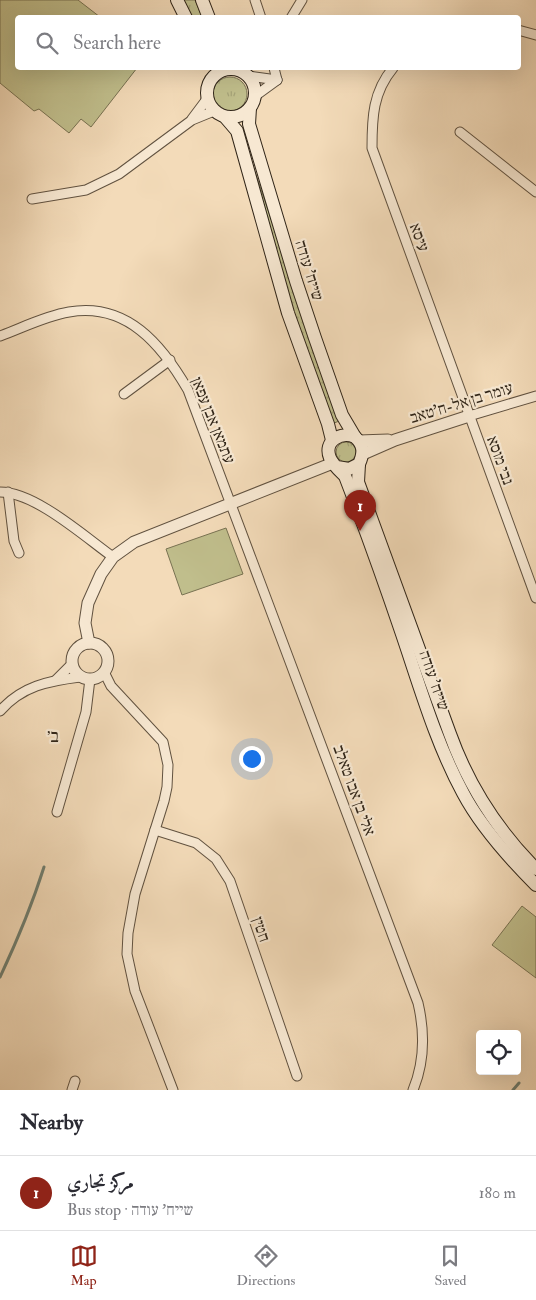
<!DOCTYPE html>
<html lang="en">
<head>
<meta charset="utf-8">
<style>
	:root { --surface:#fff; --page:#f2f2f3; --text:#2b2b33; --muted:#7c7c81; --line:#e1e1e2; --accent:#8f2418 }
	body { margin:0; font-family:"IM FELL Double Pica",Amiri,"Frank Ruhl Libre",serif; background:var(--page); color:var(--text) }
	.controls { position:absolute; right:15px; bottom:15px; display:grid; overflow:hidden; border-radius:5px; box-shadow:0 5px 20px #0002 }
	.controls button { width:45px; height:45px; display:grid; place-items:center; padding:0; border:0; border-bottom:1px solid var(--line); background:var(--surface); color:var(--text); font:25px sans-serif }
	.you { position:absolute; left:251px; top:758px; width:18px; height:18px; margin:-12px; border:4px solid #fff; border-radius:50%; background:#1a73e8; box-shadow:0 0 0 8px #1a73e833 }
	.badge { display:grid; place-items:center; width:32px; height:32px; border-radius:50%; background:var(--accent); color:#fff; font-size:16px; font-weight:700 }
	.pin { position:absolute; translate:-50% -41px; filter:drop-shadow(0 1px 2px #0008) }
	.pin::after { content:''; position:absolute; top:26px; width:18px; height:15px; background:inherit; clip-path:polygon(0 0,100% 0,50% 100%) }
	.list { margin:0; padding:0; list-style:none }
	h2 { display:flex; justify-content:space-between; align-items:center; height:65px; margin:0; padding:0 20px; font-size:21px }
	h2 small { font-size:16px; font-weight:400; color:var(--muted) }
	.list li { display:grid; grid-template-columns:32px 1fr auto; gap:15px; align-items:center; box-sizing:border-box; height:75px; padding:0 20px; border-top:1px solid var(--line) }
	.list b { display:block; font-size:19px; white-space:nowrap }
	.list p { margin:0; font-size:16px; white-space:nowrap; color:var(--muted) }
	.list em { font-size:16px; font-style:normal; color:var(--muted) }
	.icon { flex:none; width:28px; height:28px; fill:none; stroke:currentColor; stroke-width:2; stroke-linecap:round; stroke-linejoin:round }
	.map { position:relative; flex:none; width:536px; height:1090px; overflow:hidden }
	.search { position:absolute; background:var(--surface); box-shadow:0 5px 20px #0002; left:15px; right:15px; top:15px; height:55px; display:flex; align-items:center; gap:12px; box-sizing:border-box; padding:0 18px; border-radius:5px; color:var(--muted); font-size:19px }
	.sheet { height:140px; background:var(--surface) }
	nav { display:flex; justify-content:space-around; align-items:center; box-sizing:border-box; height:70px; border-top:1px solid var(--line); background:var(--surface); font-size:14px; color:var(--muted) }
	nav a { display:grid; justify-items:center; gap:2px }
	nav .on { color:var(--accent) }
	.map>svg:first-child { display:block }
	.grass { fill:url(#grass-dots); stroke:#787252 }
	.park { fill:url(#park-tufts); stroke:#787252 }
	.pitch { fill:#c0be8c; stroke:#787252 }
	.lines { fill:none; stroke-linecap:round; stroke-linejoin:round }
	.stream { stroke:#707f71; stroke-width:3 }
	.minor-casing { stroke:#615240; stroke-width:11 }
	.tertiary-casing { stroke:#615240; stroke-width:13 }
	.secondary-casing { stroke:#302518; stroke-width:14 }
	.minor { stroke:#f7e8d2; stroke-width:9 }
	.tertiary { stroke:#f7e8d2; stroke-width:11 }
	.secondary { stroke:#f7e8d2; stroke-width:12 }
	.labels { text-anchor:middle; stroke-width:4.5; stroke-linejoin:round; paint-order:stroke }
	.street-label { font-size:16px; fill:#302518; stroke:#f7e8d2 }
	.neighbourhood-label { font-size:18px; fill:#302518; stroke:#f7e8d2 }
</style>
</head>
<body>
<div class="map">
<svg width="536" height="1090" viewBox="0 0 536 1090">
	<defs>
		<pattern id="grass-dots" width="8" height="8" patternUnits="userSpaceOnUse" patternTransform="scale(1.25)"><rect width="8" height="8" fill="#c0be8c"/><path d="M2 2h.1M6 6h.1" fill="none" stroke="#a5a378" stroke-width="1.8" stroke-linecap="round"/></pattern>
		<pattern id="park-tufts" width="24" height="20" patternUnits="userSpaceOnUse" patternTransform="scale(1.25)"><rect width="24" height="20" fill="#c0be8c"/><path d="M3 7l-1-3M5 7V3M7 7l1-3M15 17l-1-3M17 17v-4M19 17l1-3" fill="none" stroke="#a5a378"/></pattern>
	</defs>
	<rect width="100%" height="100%" fill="#f3dbb9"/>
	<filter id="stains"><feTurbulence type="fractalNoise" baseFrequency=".004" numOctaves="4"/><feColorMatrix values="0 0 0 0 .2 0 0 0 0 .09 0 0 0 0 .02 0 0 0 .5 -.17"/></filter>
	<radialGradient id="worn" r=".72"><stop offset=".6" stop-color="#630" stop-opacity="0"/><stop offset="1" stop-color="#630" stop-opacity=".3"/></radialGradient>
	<polygon class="grass" points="239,124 339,421 332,424 230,127"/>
	<g class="park">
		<polygon points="183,0 195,0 202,17 190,17"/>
		<circle cx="230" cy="94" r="17"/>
		<circle cx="346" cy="452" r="10"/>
	</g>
	<g class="pitch">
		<polygon points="0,0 78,0 100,17 18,18 18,68 137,68 91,127 81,119 69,133 39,109 34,111 0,83"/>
		<polygon points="226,528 243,574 182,595 166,549"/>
		<polygon points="522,906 536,917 536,978 492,945"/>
	</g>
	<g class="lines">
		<g class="stream">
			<path d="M 0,977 C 17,941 32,905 44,867"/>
			<polyline points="513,1090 519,1083"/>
		</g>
		<g class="minor-casing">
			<g id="minor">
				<polyline points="255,0 261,18"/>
				<polyline points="291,18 302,0"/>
				<polyline points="518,30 536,35"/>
				<polyline points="274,68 277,80"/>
				<path d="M 393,68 C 373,92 372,117 372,148 L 536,598"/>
				<polyline points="248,76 277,80"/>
				<polyline points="255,96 277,80"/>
				<polyline points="192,119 207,99"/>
				<polyline points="460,132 536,192"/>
				<polyline points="32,199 86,190 119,174 192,120 214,111"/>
				<path d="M 0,336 C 22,328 45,316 69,312 C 127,302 162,345 188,390 L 418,1003 C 425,1033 425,1061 413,1090"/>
				<polyline points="124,394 170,360"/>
				<polyline points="469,416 536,396"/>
				<path d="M 0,492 C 35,492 85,537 113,557"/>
				<polyline points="8,492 14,541 19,553"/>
				<polyline points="104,672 111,686 163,742 168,765 167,787 164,801 135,894 128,933 127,954 135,991 173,1090"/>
				<polyline points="56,680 72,664"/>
				<path d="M 0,711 C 22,686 48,681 80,677"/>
				<polyline points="57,812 86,712 90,679"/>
				<polyline points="155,830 196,843 216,859 230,881 297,1076"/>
				<polyline points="72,1090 75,1081"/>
			</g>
		</g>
		<g class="tertiary-casing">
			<g id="tertiary">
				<polyline points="359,441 388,440"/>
				<polyline points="363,454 395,440 469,416"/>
				<polyline points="89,643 85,623 88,603 101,574 113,557 134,542 333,463"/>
				<circle cx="90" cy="661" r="18"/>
			</g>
		</g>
		<g class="secondary-casing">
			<g id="secondary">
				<polyline points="177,0 186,18"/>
				<polyline points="202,0 209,18"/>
				<circle cx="231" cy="93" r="24"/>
				<polyline points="250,108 249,124 296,281 315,338 342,415 355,437"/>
				<polyline points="225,117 237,131 288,313 328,424 332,440"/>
				<path d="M 359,464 L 358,482 L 450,734 C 468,784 498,831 536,869"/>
				<path d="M 337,467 L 349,469 L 359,464 C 364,453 364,445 355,437 C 341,431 323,441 330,458 C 333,465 340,471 345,476 C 365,528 384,581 402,634 C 420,687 436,743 463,793 C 481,827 509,858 536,885"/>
			</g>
		</g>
		<use href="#minor" class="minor"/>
		<use href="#tertiary" class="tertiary"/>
		<use href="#secondary" class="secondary"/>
	</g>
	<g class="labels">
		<g class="street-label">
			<text transform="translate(420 237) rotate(70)" y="6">עיסא</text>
			<text transform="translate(310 270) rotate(73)" y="6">שייח' עודה</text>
			<text transform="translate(461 402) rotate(-17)" y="6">עומר בן אל-ח'טאב</text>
			<text transform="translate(214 420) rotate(68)" y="6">עתמאן אבן עפאן</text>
			<text transform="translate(501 460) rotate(70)" y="6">נבי מוסא</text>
			<text transform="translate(435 680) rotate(71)" y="6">שייח' עודה</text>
			<text transform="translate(355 790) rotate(70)" y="6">אלי בן אבו טאלב</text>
			<text transform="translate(262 929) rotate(71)" y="6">חטין</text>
		</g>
		<g class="neighbourhood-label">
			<text x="53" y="742">ב׳</text>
		</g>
	</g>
	<rect width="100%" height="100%" filter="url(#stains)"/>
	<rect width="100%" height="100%" fill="url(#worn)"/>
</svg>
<div class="controls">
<button><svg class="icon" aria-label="locate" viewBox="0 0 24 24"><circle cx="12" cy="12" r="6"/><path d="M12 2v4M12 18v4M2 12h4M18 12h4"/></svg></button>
</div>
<div class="you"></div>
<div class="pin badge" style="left:360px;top:531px">1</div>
<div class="search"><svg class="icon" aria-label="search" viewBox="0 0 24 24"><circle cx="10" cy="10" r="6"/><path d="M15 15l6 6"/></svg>Search here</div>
</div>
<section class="sheet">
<h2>Nearby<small></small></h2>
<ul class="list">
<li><span class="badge">1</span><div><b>مركز تجاري</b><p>Bus stop · שייח' עודה</p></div><em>180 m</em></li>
</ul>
</section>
<nav>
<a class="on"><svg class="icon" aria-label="map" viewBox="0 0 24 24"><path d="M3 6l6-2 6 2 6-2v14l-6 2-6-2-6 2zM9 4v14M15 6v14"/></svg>Map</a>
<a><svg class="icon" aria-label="directions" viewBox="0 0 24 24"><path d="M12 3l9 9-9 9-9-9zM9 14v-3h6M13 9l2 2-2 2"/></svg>Directions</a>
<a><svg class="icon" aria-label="saved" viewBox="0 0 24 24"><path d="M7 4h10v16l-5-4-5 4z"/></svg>Saved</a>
</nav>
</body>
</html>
